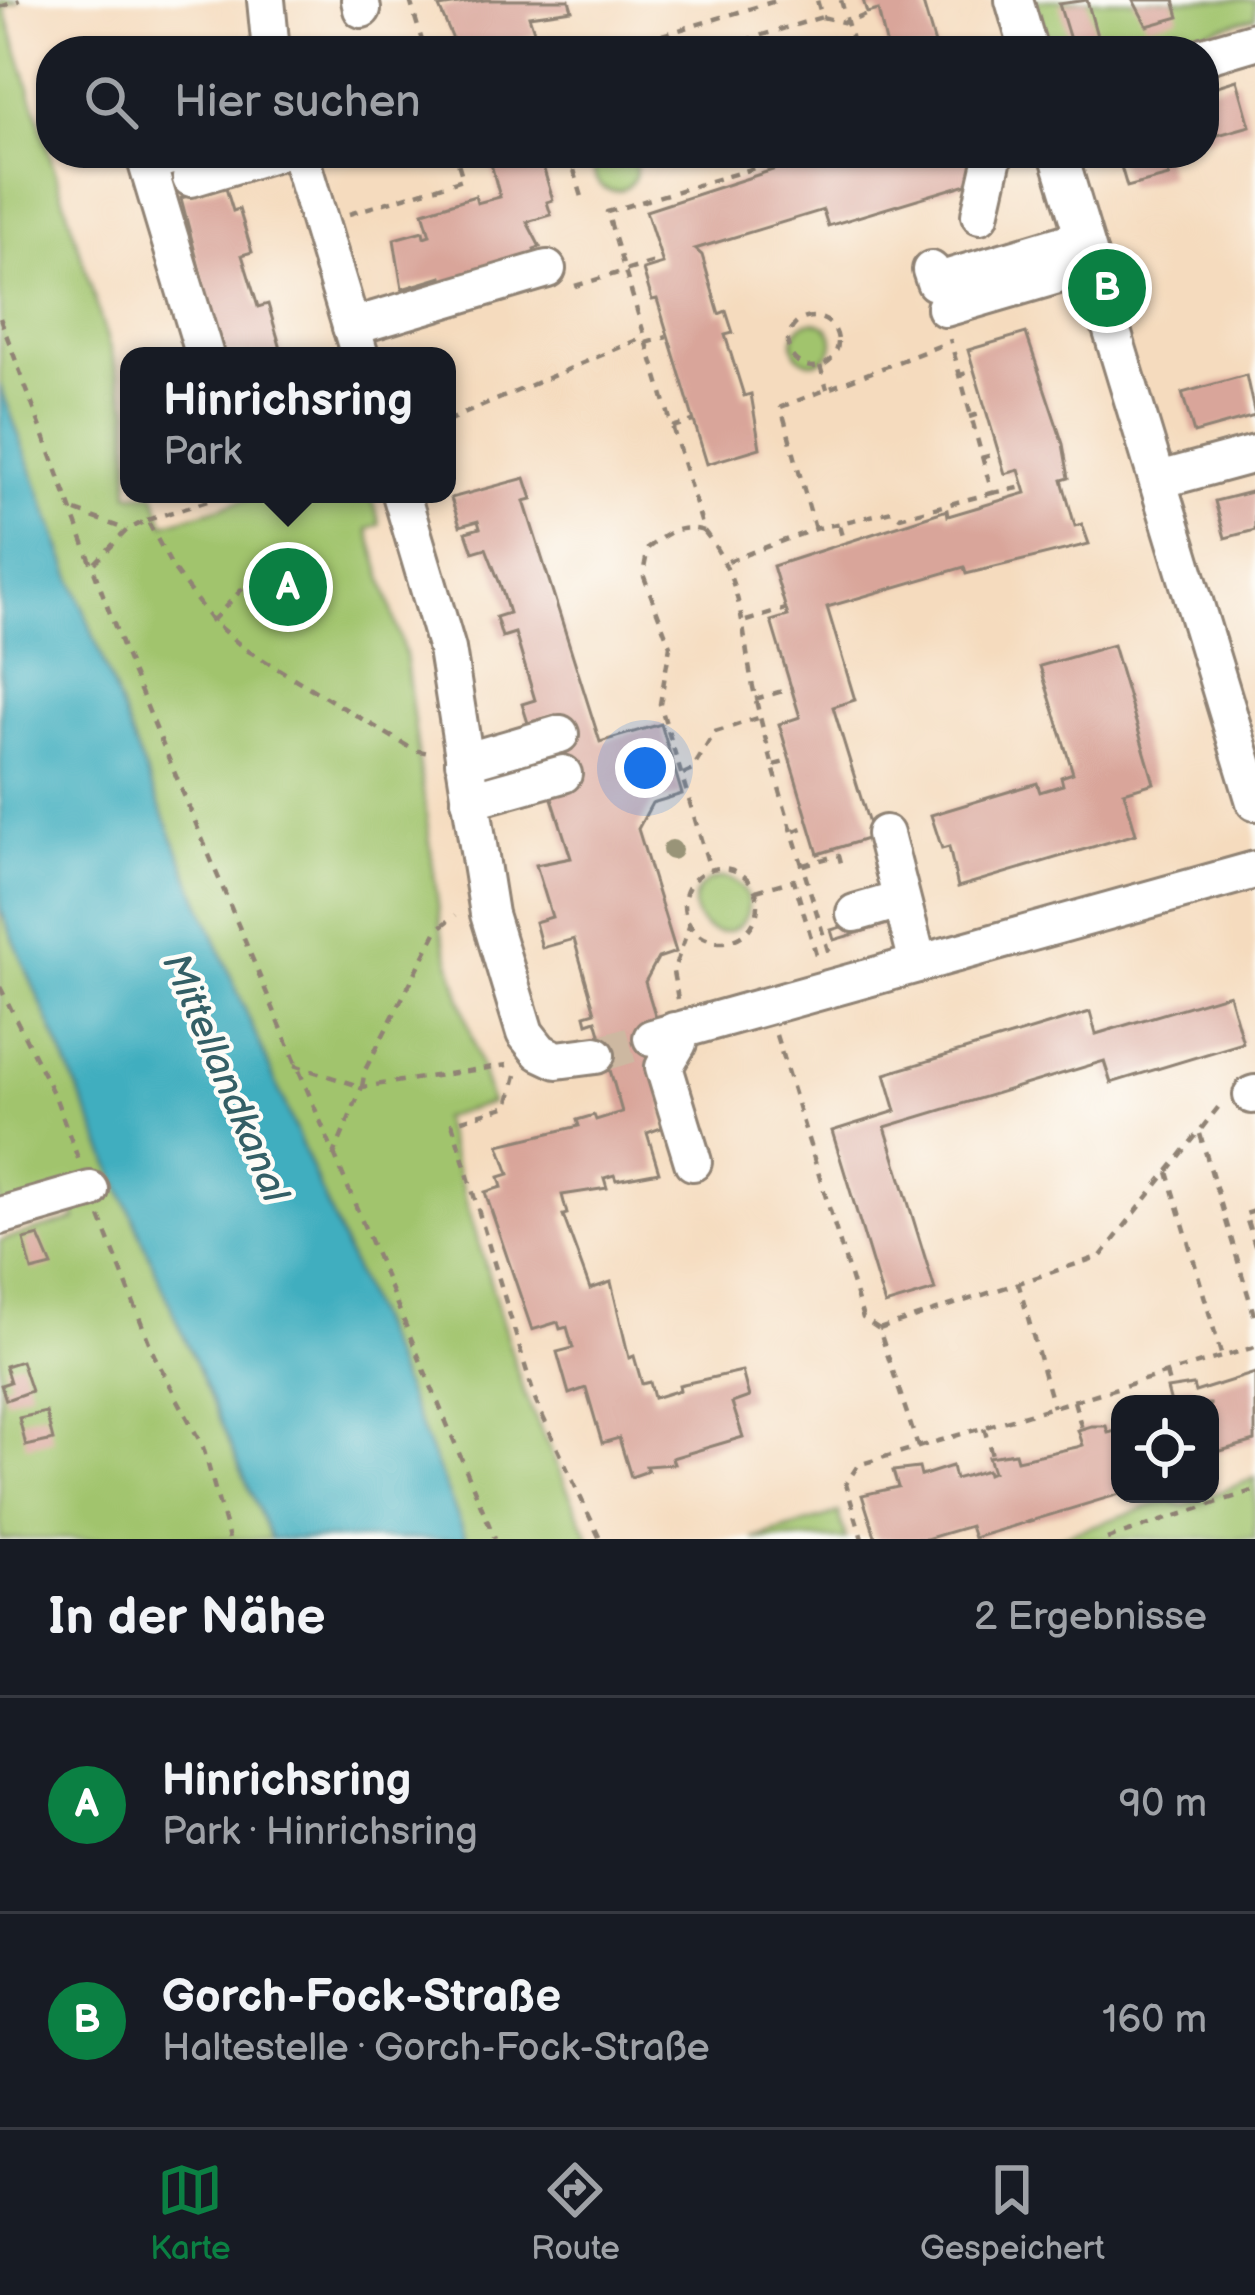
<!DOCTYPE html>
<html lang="de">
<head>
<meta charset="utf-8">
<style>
	:root { --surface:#171b24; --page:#20242c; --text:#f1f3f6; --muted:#9ea1a6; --line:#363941; --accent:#0b8043 }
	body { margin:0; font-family:"Balsamiq Sans",sans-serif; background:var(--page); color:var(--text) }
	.controls { position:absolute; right:36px; bottom:36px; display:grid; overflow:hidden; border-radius:24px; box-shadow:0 3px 9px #0004 }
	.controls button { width:108px; height:108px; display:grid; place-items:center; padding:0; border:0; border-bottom:3px solid var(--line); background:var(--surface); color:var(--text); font:60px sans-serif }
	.you { position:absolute; left:645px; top:768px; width:42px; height:42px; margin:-30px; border:9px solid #fff; border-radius:50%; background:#1a73e8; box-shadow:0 0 0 18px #1a73e833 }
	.badge { display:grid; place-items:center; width:78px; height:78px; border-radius:50%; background:var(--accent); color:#fff; font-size:39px; font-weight:700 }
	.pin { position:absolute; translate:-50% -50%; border:6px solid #fff; box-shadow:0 3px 12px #0006 }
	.popup { position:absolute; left:120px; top:347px; width:336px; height:156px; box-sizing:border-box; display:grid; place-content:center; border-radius:24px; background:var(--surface); filter:drop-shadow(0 3px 9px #0005); font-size:39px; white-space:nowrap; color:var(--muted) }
	.popup b { font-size:45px; color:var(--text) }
	.popup::after { content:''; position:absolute; left:50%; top:100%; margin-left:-24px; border:24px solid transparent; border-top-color:var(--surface) }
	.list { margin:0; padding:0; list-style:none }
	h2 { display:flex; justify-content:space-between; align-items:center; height:156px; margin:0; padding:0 48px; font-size:51px }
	h2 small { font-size:39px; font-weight:400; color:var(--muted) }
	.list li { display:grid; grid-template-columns:78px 1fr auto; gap:36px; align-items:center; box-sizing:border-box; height:216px; padding:0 48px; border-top:3px solid var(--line) }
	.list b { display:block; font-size:45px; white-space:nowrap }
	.list p { margin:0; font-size:39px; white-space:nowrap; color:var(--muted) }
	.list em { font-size:39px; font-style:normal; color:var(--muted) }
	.icon { flex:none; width:66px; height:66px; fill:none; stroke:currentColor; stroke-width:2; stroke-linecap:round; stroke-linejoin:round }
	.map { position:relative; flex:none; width:1255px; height:1539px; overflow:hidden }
	.search { position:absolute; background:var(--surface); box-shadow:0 3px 9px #0004; left:36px; right:36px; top:36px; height:132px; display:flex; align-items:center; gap:30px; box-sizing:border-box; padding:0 42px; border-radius:48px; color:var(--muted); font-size:45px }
	.sheet { height:588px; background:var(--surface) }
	nav { display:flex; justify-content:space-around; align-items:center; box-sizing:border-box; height:168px; border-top:3px solid var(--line); background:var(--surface); font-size:33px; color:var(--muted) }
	nav a { display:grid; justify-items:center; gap:6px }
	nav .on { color:var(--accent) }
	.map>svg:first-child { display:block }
	.green { fill:#a1c46d; stroke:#66784c; stroke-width:3 }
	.water { fill:#41aebf; stroke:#366c75; stroke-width:3 }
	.building { fill:#d9a59a }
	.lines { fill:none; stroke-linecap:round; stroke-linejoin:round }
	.minor-tunnel { stroke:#cdb8a1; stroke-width:36; stroke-dasharray:36 18; stroke-linecap:butt }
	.minor-casing { stroke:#908374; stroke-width:42 }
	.path { stroke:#908374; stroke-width:4.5; stroke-dasharray:9 9; stroke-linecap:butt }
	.minor { stroke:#fff; stroke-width:36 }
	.tree { fill:#999478 }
	.labels { text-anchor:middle; stroke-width:9; stroke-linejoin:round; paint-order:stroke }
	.water-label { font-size:39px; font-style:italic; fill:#345f66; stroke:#fdfcf7 }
</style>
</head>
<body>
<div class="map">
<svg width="1255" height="1539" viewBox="0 0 1255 1539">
	<rect width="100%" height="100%" fill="#fdfcf7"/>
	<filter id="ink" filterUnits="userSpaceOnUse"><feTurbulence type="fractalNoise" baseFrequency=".00833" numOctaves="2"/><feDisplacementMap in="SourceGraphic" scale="24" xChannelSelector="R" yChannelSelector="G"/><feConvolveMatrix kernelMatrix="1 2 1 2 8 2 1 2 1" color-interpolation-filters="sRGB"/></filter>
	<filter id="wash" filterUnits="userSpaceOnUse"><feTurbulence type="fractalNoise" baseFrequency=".004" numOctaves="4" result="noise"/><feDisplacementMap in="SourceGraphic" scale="48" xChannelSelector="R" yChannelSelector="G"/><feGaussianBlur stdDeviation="2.7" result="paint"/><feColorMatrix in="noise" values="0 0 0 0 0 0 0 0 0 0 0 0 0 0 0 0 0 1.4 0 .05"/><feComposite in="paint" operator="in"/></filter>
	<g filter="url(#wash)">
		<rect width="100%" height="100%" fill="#f5dbbe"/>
		<g class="green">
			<polygon points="0,0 20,0 4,7 129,410 129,494 155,494 164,524 265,494 371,494 380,524 368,529 405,655 442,934 491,1103 441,1118 523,1391 590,1539 467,1539 137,752 0,385"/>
			<polygon points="1035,0 1255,0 1255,17 1134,51 1050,51"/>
			<circle cx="615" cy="170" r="21"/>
			<circle cx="813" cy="342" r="20"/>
			<circle cx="721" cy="905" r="27"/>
			<polygon points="0,908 271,1539 0,1539 0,1241 76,1219 67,1197 0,1216"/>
			<polygon points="1255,1478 1255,1539 1053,1539 1169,1500 1184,1506"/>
			<polygon points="839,1513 846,1539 753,1539"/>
		</g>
		<polygon class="water" points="0,385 137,752 467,1539 271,1539 0,908"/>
		<g id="blocks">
			<g class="building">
				<polygon points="485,0 569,0 572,10 529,16 535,34 507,43 509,51 458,51 439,7"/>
				<polygon points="863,0 922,0 937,51 888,51 878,10 867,13"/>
				<polygon points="1087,0 1097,36 1071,43 1059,4"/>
				<polygon points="1133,0 1174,0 1179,17 1147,26"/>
				<polygon points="1237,80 1250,126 1204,139 1204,90"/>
				<polygon points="488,153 539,153 553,200 547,202 551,215 527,222 540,247 534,249 537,261 445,288 442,277 402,289 394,239 423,231 424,237 430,235 423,212 475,196 477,203 500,197"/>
				<polygon points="825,153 833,153 838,168 890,153 969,153 977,181 828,226 823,210 695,249 702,255 719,314 726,311 733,333 725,335 744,396 751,394 760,448 707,464 657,299 652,300 643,270 663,264 646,211"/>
				<polygon points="1117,153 1163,153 1169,176 1127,187"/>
				<polygon points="225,185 233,211 239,209 252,252 242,255 258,307 268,304 283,356 221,353 181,198"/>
				<polygon points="1026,333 1063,444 1069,478 1062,480 1075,526 1082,524 1089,544 966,574 964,567 827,607 855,700 833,707 873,837 818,854 779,724 800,717 771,621 788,616 773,566 947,510 948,516 1026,493 1019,470 1005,474 968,350"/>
				<polygon points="1246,375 1255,416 1194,433 1182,393"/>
				<polygon points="525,478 532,499 524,501 600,742 661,724 682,794 652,803 638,829 676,952 658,958 645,982 666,1051 664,1127 647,1133 659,1172 616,1180 614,1175 604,1178 607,1188 562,1195 567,1214 563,1215 590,1289 611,1282 629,1358 634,1356 642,1384 650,1382 654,1398 680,1390 679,1385 742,1371 749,1397 732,1403 743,1437 672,1458 674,1464 646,1466 648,1471 631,1477 619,1438 602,1443 586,1388 569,1394 557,1352 573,1348 567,1327 560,1329 558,1322 532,1330 485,1192 502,1187 499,1177 509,1174 499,1145 579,1126 577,1120 594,1115 596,1120 622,1112 610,1070 601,1073 591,1040 601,1037 596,1020 587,1023 585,1015 595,1012 574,939 542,948 535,922 552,917 536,865 571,858 550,792 570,767 555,715 528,723 522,704 535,700 515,633 502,637 496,617 509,613 500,584 486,548 473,552 466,532 480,528 478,521 460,526 451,498"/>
				<polygon points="1255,491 1255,530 1225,538 1215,501"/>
				<polygon points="1113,645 1154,783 1124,792 1136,834 958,887 949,847 942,849 931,815 1037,783 1040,792 1063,785 1061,777 1073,773 1040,666"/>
				<polygon points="895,911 898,921 834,940 831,930"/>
				<polygon points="1229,994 1243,1043 1111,1083 1104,1061 885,1127 935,1290 885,1305 832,1131 896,1111 885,1074 1090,1012 1096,1034"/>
				<polygon points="39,1236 52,1266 32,1271 24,1240"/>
				<polygon points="21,1361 31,1391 6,1400 1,1385 10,1382 5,1366"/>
				<polygon points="1255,1373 1255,1441 1210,1454 1210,1404 1171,1404 1167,1389 1193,1385 1195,1392"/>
				<polygon points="46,1412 53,1440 26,1446 19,1418"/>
				<polygon points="1091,1426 1106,1426 1108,1433 1120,1430 1120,1494 974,1538 970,1526 926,1539 876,1539 862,1495 898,1487 893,1471 919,1468 921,1476 952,1466 955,1479 987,1470 988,1474 993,1472 988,1457 1015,1453 1017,1460 1077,1447 1083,1445 1078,1430"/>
			</g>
		</g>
	</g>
	<g filter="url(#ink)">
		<use href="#blocks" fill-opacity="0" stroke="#908374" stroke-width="3"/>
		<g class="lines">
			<polyline class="minor-tunnel" points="596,1055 652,1038"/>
			<g class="minor-casing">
				<g id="minor">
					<polyline points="266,0 271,51"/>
					<polyline points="360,0 362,9"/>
					<polyline points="1014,0 1029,51"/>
					<polyline points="1204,56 1255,41"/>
					<polyline points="182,153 147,163 205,356"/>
					<polyline points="299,153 360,356"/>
					<polyline points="1058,153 1255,802"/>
					<polyline points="191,178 274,153"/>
					<polyline points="980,215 994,153"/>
					<polyline points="931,270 935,282 1083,238"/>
					<polyline points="945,308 1092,265"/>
					<polyline points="351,327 547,269"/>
					<polyline points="1159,480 1255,454"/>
					<polyline points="401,494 447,649 489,914 525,1033 540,1052 557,1060 596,1055"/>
					<polyline points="464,762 560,734"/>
					<polyline points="470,800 563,774"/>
					<polyline points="885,834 918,963"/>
					<polyline points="855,913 900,900"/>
					<polyline points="674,1031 678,1043 664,1067 693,1162"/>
					<polyline points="652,1038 1255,870"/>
					<polyline points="1252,1095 1255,1094"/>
					<polyline points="0,1216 90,1190"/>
				</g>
			</g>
			<g class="path">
				<polyline points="410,0 425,51"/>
				<polyline points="841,0 855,51"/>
				<polyline points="0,7 20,0"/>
				<polyline points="822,17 847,23 872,12"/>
				<polyline points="654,51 662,35 779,0"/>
				<polyline points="709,51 822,17 817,0"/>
				<polyline points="569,153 582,197"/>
				<path d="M 805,153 L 607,212 L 704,531 C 747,585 740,633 755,696 C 775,783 804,868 829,954"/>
				<polyline points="885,153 885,154"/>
				<polyline points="349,214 463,179 455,153"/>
				<polyline points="575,286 661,260"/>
				<circle cx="813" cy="342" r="25"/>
				<polyline points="0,318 127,659 495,1539"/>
				<polyline points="646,343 667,337"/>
				<polyline points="820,366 827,389"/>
				<polyline points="957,376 974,371"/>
				<polyline points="969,417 986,412"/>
				<polyline points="447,421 644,337"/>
				<polyline points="672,427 693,421"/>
				<polyline points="981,458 999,453"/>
				<polyline points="992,493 1024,487"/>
				<polyline points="76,511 127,530"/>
				<polyline points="147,520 230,494"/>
				<polyline points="839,526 844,543"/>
				<polyline points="815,529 781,407 947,343"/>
				<path d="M 704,531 C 679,524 668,532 648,548 L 643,574 L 670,646 L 660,704 L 710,869"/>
				<polyline points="728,561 815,529 892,511 900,517 992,493 950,339"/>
				<polyline points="95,563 127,530 147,520 174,570 212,621 245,649 414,750 429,753"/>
				<polyline points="212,621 244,587 271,569"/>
				<polyline points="746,621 786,609"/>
				<polyline points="755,699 793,688"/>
				<polyline points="774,765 792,760"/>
				<polyline points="683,774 692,770 715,732 761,717"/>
				<polyline points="794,831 809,826"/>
				<polyline points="803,865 839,855 841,863"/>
				<circle cx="721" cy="905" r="37"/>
				<polyline points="756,891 794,880 817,958"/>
				<polyline points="0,987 56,1099 79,1161"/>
				<polyline points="678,999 673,972 690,924"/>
				<polyline points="776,1035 863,1318 879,1329 918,1447 858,1465 846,1484 862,1539"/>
				<polyline points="294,1065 362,1087 365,1070 438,929 456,915"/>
				<polyline points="516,1075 508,1106 452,1123 536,1402 600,1539"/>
				<polyline points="1200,1134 1255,1318"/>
				<polyline points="333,1157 362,1087 507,1065"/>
				<polyline points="1168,1172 1222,1357"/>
				<polyline points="1255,1211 1245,1214 1255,1246"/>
				<polyline points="100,1217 154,1355 203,1447 229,1539"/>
				<polyline points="1018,1282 1053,1407"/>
				<polyline points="879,1329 1101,1256 1220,1105"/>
				<polyline points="1166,1373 1170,1388"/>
				<polyline points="1074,1401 1082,1429"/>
				<polyline points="984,1428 992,1455"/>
				<polyline points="918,1447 1255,1347"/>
				<polyline points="1107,1539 1255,1490"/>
			</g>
			<use href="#minor" class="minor"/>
		</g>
		<circle class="tree" cx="672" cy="850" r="10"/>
	</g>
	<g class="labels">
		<g class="water-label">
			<text transform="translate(227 1077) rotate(67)" y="14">Mittellandkanal</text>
		</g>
	</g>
</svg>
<div class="controls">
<button><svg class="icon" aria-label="locate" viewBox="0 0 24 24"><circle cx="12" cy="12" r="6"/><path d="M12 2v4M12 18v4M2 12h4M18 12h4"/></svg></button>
</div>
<div class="you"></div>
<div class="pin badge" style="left:288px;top:587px">A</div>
<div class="popup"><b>Hinrichsring</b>Park</div>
<div class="pin badge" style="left:1107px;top:288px">B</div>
<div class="search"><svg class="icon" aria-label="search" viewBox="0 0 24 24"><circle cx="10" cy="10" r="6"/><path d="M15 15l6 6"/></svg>Hier suchen</div>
</div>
<section class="sheet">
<h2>In der Nähe<small>2 Ergebnisse</small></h2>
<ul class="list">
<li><span class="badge">A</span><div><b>Hinrichsring</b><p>Park · Hinrichsring</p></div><em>90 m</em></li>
<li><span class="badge">B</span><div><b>Gorch-Fock-Straße</b><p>Haltestelle · Gorch-Fock-Straße</p></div><em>160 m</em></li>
</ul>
</section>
<nav>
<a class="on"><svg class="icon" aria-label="map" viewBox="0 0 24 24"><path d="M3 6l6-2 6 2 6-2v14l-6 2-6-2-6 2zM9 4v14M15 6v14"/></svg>Karte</a>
<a><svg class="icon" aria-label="directions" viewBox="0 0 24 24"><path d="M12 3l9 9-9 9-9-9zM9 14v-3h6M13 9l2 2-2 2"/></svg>Route</a>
<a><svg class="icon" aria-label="saved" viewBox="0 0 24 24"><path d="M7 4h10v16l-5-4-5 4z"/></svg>Gespeichert</a>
</nav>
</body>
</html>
